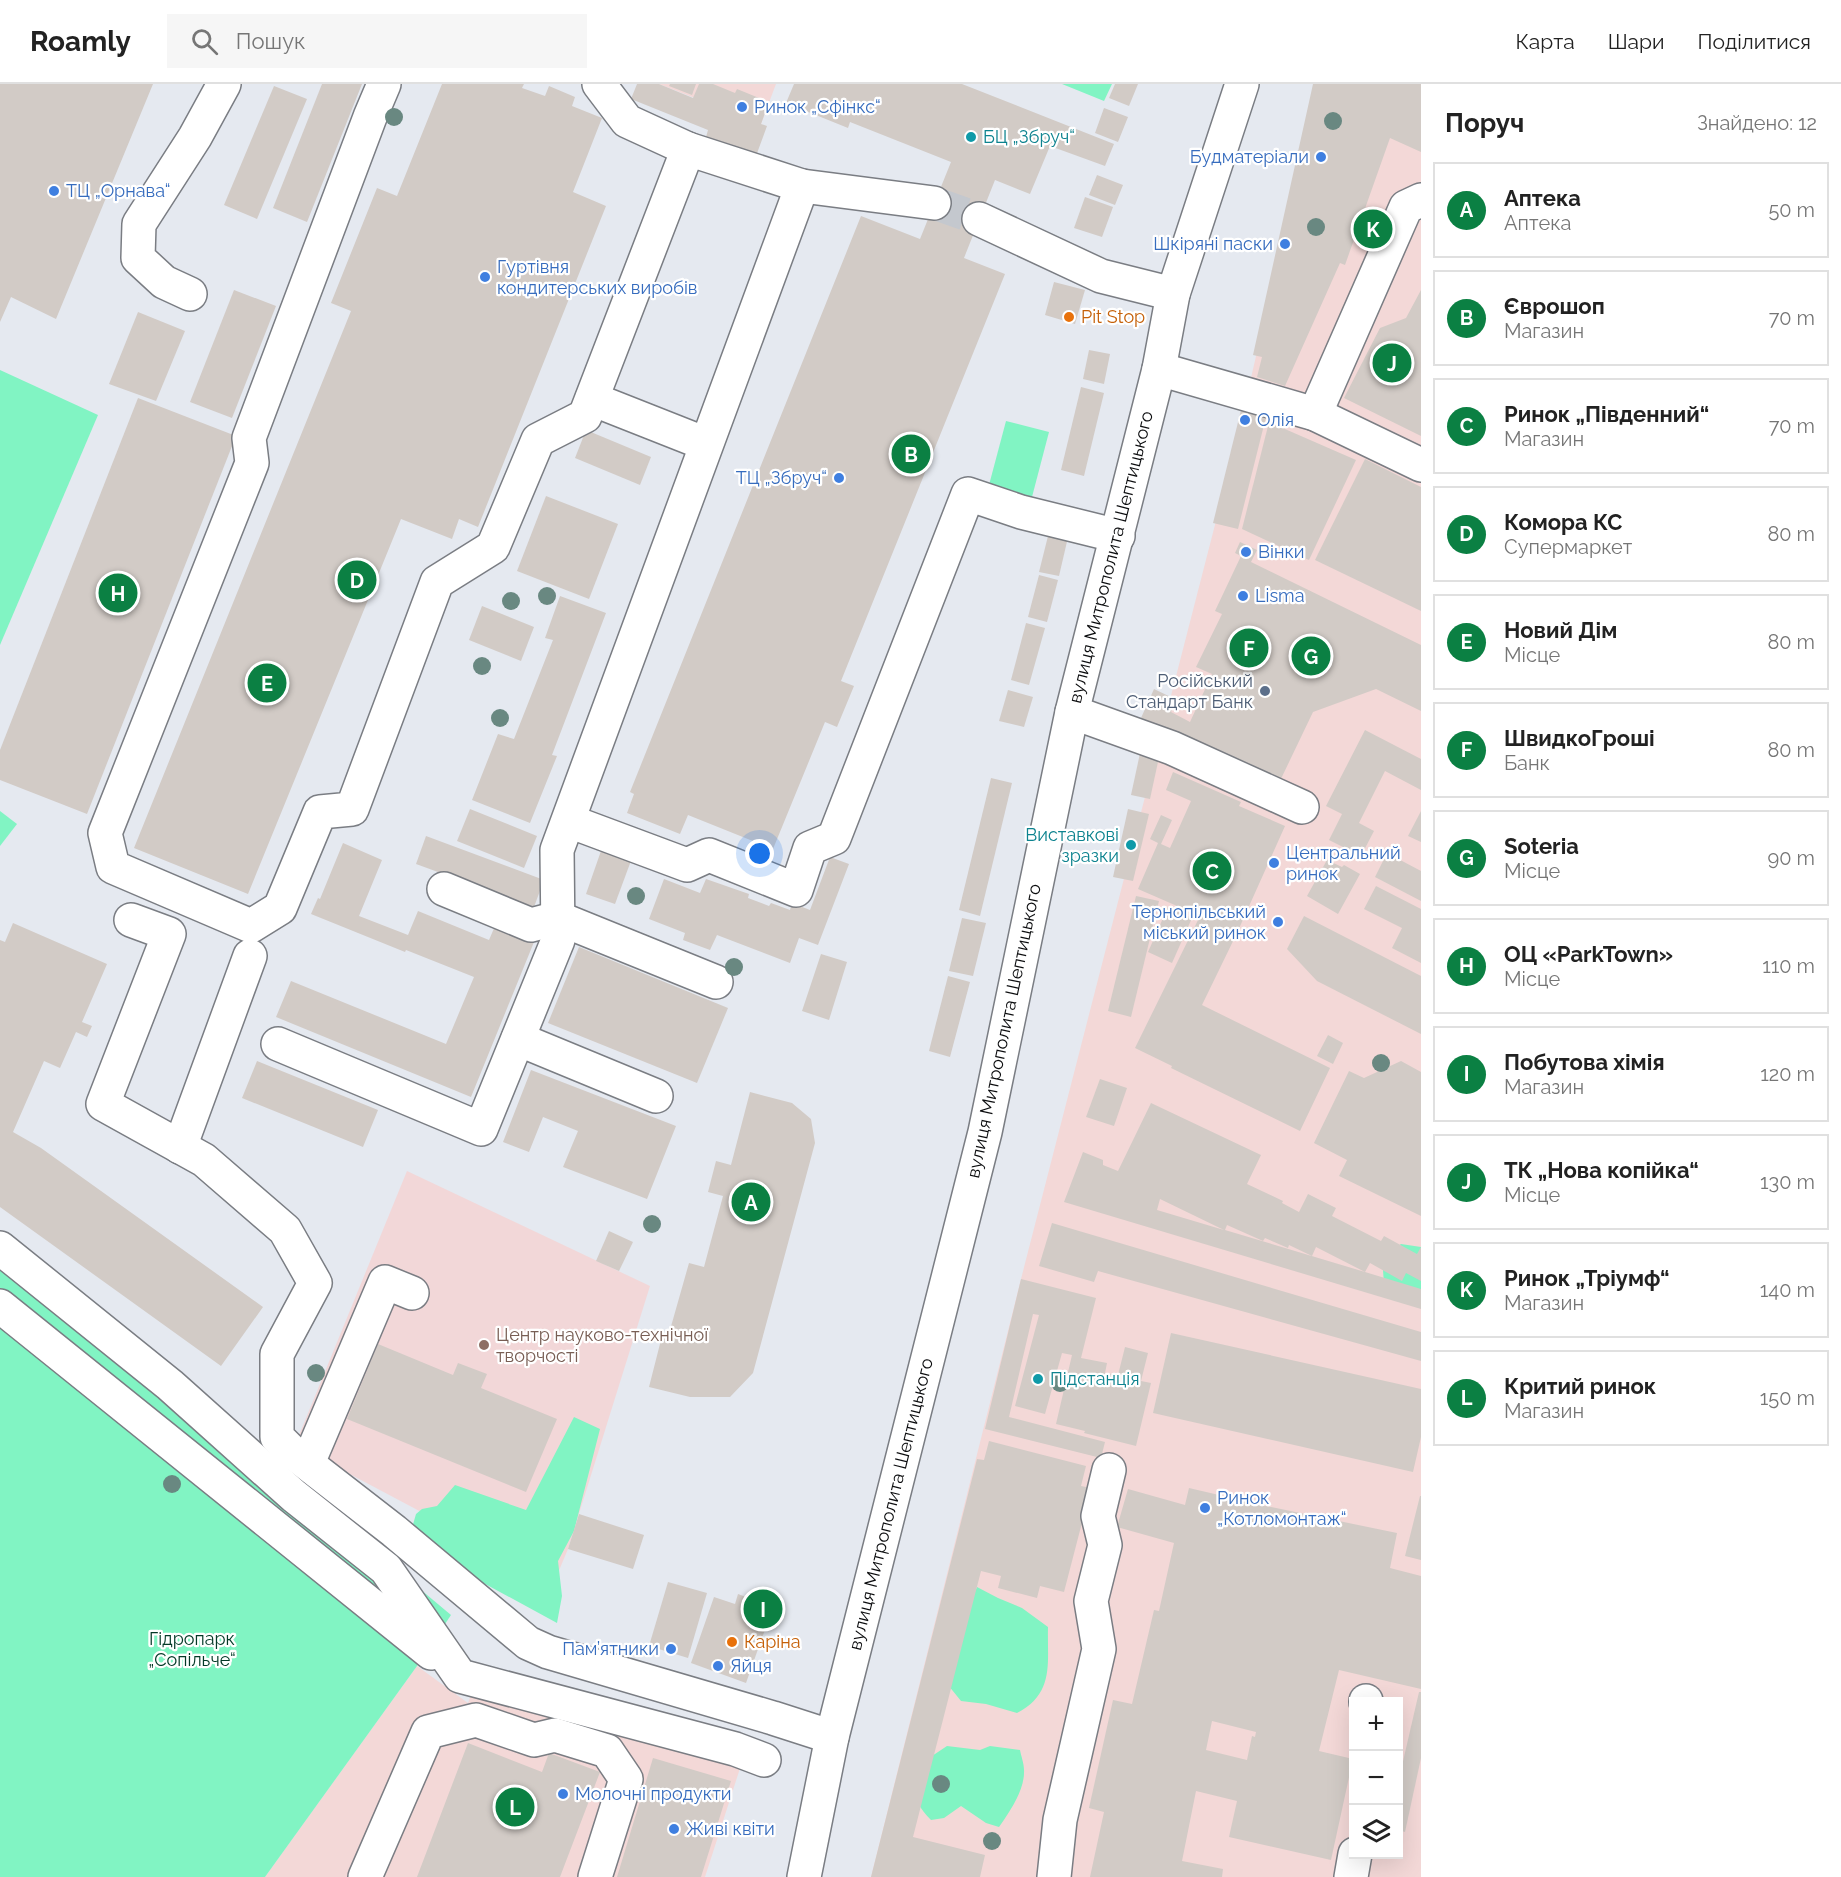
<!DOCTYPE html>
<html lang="uk">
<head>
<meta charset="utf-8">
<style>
	:root { --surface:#fff; --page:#f6f6f6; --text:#222; --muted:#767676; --line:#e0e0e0; --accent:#0b8043 }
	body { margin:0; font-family:Raleway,sans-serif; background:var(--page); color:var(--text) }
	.controls { position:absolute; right:18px; bottom:18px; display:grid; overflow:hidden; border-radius:0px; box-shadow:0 6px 24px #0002 }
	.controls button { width:54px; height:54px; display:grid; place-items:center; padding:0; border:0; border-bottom:2px solid var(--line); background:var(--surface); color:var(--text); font:30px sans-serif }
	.you { position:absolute; left:760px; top:770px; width:21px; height:21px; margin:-15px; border:4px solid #fff; border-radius:50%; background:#1a73e8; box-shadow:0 0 0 9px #1a73e833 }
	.badge { display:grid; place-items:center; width:39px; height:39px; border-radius:50%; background:var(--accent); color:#fff; font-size:20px; font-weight:700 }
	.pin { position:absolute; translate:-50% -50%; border:3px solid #fff; box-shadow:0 2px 6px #0006 }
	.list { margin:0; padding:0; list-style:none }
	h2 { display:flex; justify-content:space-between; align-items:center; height:78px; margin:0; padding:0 24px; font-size:26px }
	h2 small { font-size:20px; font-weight:400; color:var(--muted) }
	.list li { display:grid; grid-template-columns:39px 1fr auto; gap:18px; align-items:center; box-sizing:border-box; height:96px; margin:0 12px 12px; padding:0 12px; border:2px solid var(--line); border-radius:0px }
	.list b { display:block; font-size:22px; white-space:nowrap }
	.list p { margin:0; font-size:20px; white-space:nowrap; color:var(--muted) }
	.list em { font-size:20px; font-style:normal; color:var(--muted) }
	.icon { flex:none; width:33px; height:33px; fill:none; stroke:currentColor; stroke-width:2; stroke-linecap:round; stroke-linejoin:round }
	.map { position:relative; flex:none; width:1421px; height:1793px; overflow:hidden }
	header { display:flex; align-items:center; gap:36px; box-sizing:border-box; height:84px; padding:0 30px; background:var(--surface); border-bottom:2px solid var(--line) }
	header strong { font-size:28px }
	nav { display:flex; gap:33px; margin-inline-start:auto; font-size:21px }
	.search { width:420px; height:54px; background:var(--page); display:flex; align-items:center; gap:15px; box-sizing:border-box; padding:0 21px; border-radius:0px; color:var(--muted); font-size:22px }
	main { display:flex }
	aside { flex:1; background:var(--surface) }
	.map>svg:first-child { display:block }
	.commercial { fill:#f3d8d7; fill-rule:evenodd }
	.education { fill:#f2d7d8 }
	.green { fill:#81f4c3 }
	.building { fill:#d2cbc6; fill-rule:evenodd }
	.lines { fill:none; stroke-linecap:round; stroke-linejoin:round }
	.minor-tunnel { stroke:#c4c8ce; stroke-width:33; stroke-dasharray:33 16; stroke-linecap:butt }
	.minor-casing { stroke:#7a7d83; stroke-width:36 }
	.minor { stroke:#fff; stroke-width:33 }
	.tree { fill:#698881 }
	.shop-dot { fill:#3f7fe0; stroke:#fff; stroke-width:2 }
	.culture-dot { fill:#0f9aa8; stroke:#fff; stroke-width:2 }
	.food-dot { fill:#e8710a; stroke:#fff; stroke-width:2 }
	.service-dot { fill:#5c6f8a; stroke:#fff; stroke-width:2 }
	.education-dot { fill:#8d6e63; stroke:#fff; stroke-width:2 }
	.labels { text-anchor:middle; stroke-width:4.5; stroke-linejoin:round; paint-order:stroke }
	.shop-label { font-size:18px; fill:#366cbe; stroke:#fff; text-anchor:start }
	.culture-label { font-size:18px; fill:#0d838f; stroke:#fff; text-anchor:start }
	.food-label { font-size:18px; fill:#c56008; stroke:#fff; text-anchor:start }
	.street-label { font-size:18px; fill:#0b0c0e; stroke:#fff }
	.service-label { font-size:18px; fill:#4e5e75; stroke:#fff; text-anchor:end }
	.education-label { font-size:18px; fill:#785e54; stroke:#fff; text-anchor:start }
	.park-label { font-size:18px; fill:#033927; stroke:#fff }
</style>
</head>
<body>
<header>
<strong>Roamly</strong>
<div class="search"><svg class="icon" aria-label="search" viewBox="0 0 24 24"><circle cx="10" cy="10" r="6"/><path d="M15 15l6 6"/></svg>Пошук</div>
<nav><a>Карта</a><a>Шари</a><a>Поділитися</a></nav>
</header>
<main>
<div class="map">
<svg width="1421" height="1793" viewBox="0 0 1421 1793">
	<rect width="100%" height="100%" fill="#e5e9f0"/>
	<g class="commercial">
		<polygon points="659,0 776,0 761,40"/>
		<path d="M 1319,0 L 1421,0 L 1421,1793 L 871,1793 L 1021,1195 L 1235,363 ZM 1354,1618 L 1398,1618 L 1398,1770 L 1354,1770 Z"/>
		<polygon points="417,1582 468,1619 473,1606 743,1675 705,1793 265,1793"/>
	</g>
	<polygon class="education" points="407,1087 650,1202 568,1465 555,1496 508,1474 295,1361"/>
	<g class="green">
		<polygon points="1062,0 1112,0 1104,17"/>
		<polygon points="0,286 98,331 0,561"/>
		<polygon points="1006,337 1049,348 1032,413 989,401"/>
		<polygon points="0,727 17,740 0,762"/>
		<polygon points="0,1153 451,1531 417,1582 265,1793 0,1793"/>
		<polygon points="1401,1160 1421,1163 1421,1213 1384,1199 1382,1174"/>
		<polygon points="574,1333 600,1345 574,1447 558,1477 562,1512 557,1539 408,1458 416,1430 422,1425 437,1422 455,1401 526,1426"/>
		<path d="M 977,1503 L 998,1514 L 1022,1524 L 1048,1543 C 1047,1579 1055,1609 1017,1629 L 986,1620 L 961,1617 L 940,1591 Z"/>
		<path d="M 947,1662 L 980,1666 L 990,1662 L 1020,1666 C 1021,1672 1024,1679 1024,1686 C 1025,1706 1010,1727 999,1743 L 986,1739 L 961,1722 L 944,1734 L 931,1736 C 911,1716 914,1705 920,1680 Z"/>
	</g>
	<g class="building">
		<polygon points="0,0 153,0 56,235 11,213 0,238"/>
		<polygon points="322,0 362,0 307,138 273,124"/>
		<polygon points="442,0 524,0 522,4 545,12 549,2 575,13 572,22 602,34 573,108 606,122 478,443 459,435 452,455 401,435 248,810 134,764 351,227 331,219 377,104 397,112"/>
		<polygon points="637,0 659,0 693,14 699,0 713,0 735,9 737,5 769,18 761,40 767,42 756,72 706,53 708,46 631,15"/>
		<polygon points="670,0 696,0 692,11 669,2"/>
		<polygon points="794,0 962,0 1114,60 1105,82 1050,62 1030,110 995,96 964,174 1005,190 841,597 854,602 837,643 825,638 773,765 688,731 680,750 627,729 634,710 630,708 861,132 920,155 951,78 850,38 848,44 786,19"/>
		<polygon points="1115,0 1138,0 1129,22 1109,14"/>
		<polygon points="1313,0 1421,0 1421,68 1390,54 1345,181 1340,179 1285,302 1257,293 1262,273 1253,271"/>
		<polygon points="274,2 307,15 257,135 224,121"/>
		<polygon points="1104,24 1128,33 1118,58 1095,49"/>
		<polygon points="1097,91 1123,101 1115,121 1089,111"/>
		<polygon points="1085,113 1113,123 1102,153 1074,144"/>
		<polygon points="1054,198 1085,206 1075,240 1045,231"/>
		<polygon points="234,206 276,222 232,334 190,318"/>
		<polygon points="1421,206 1421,352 1344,314 1380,244 1406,234"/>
		<polygon points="138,228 185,247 156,317 109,300"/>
		<polygon points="1089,266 1110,270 1104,300 1083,295"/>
		<polygon points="1081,303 1104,309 1084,392 1061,386"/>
		<polygon points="138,314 236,352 87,730 0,696 0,666"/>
		<polygon points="1241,326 1266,333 1238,445 1213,439"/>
		<polygon points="1269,338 1356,376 1309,476 1242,445"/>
		<polygon points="586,346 651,373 640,401 575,374"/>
		<polygon points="1365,375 1421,403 1421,527 1315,476"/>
		<polygon points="546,412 618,440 589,515 517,487"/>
		<polygon points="1050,444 1069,449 1059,492 1039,488"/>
		<polygon points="1240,458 1257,466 1251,478 1421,561 1421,627 1376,605 1313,628 1279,699 1141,634 1154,605 1177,616 1171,628 1190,638 1212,590 1196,583 1222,530 1215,527 1241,472 1235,469"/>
		<polygon points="1039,491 1058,496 1047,538 1028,533"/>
		<polygon points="560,512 606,529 552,671 557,672 530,739 472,716 498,650 514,655 553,556 545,554"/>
		<polygon points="482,522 534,543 521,577 469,556"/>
		<polygon points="1026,539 1045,544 1029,601 1011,596"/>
		<polygon points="1008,606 1033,613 1024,643 999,637"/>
		<polygon points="1365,646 1421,675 1421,706 1385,687 1359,739 1374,747 1361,772 1329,756 1342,730 1326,722"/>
		<polygon points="1142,660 1161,664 1150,715 1131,711"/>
		<polygon points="1173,688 1241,718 1239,722 1285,742 1237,849 1202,921 1330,984 1300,1047 1171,984 1172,982 1135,964 1200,832 1138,805 1158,759 1150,755 1161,731 1172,736 1161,760 1170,764 1191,717 1166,706"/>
		<polygon points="991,694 1012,699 980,832 959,826"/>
		<polygon points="470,725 537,752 524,784 457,757"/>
		<polygon points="1128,725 1149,730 1133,797 1113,793"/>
		<polygon points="1421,727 1421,758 1408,752"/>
		<polygon points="426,752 544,796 534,823 416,780"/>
		<polygon points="343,759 382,776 359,832 408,851 418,827 489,856 495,842 534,858 471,1013 276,933 291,897 446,960 474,893 406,866 405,868 311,830 318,814 320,815"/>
		<polygon points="602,764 632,774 615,820 586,810"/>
		<polygon points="1387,769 1421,787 1421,817 1375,793"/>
		<polygon points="830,773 849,780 818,861 799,854 790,879 717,851 710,866 683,856 685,849 649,835 664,795 700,809 706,795 749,810 748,814 769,822 771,819 790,826 792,819 810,826"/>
		<polygon points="1327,776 1342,783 1344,781 1360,790 1338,830 1307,812"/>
		<polygon points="1376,802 1421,825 1421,879 1392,864 1402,844 1364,825"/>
		<polygon points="1136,812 1159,817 1131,933 1108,927"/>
		<polygon points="1168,823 1192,834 1172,879 1148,868"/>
		<polygon points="1304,832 1421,892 1421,950 1317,897 1287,865"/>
		<polygon points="962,834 986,839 973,892 949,887"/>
		<polygon points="13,839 107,880 82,938 92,942 87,953 76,948 60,984 44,977 13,1048 41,1064 263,1223 221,1282 0,1123 0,856 5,858"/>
		<polygon points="579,863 728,924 697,999 548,939"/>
		<polygon points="821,870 847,878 829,936 802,927"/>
		<polygon points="948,892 970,898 950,973 929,967"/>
		<polygon points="1328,951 1343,959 1333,980 1317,972"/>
		<polygon points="257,977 378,1026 363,1063 242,1014"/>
		<polygon points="1401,977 1421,988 1421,1132 1339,1092 1347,1076 1314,1059 1349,987 1364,994"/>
		<polygon points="531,986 676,1042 647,1115 563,1083 578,1047 543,1033 529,1068 503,1058"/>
		<polygon points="1100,995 1127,1004 1114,1042 1086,1033"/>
		<polygon points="750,1008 792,1019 811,1035 815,1059 753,1289 730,1313 690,1313 649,1303 662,1252 668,1253 689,1179 704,1183 723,1112 708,1108 716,1077 731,1081"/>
		<path d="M 1151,1019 L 1261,1071 L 1247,1100 L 1283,1117 L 1282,1119 L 1299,1128 L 1308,1110 L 1336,1124 L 1332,1132 L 1381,1157 L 1384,1152 L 1417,1170 L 1421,1163 L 1421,1197 L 1406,1189 L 1402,1197 L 1370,1179 L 1365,1188 L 1421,1205 L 1421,1225 L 1064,1118 L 1083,1068 L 1103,1076 L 1103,1081 L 1118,1087 ZM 1160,1115 L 1224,1146 L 1157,1126 ZM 1227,1141 L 1263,1157 L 1265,1154 L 1288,1164 L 1289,1161 L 1312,1172 L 1316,1163 L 1365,1188 L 1225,1146 Z"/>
		<polygon points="1052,1139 1421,1248 1421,1277 1098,1187 1094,1198 1039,1182"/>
		<polygon points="609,1147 633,1158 619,1187 596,1177"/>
		<polygon points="1021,1195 1096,1214 1081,1274 1107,1279 1105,1289 1118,1291 1125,1263 1148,1269 1141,1297 1151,1299 1136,1362 1084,1349 1085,1347 1056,1340 1072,1271 1062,1269 1045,1330 1015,1322 1039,1231 1033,1230 1009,1333 1105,1358 1101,1374 985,1345"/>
		<polygon points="1171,1249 1421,1305 1421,1353 1413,1388 1153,1329"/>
		<polygon points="378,1260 453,1291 458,1279 487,1290 481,1304 557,1335 526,1408 347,1335"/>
		<polygon points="989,1357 1086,1382 1081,1402 1091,1404 1064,1508 1040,1502 1037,1514 998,1504 1001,1492 981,1487 913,1753 985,1771 980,1793 871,1793 977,1375 984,1376"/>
		<path d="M 1189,1404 L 1266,1422 L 1397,1449 L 1390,1484 L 1421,1492 L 1421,1605 L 1339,1586 L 1319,1667 L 1353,1675 L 1331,1776 L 1229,1753 L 1237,1717 L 1196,1707 L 1182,1777 L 1223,1785 L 1222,1793 L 1090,1793 L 1104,1728 L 1089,1724 L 1113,1616 L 1132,1620 L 1154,1526 L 1159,1527 L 1174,1459 L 1117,1443 L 1128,1405 L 1185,1421 ZM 1212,1637 L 1256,1648 L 1255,1653 L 1252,1652 L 1247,1676 L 1206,1666 Z"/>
		<polygon points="1420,1412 1421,1412 1421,1476 1405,1472"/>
		<polygon points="579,1430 644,1451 633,1485 568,1465"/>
		<polygon points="668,1498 707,1509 688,1574 649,1562"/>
		<polygon points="738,1510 773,1523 746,1599 691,1579 714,1513 735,1520"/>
		<polygon points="1419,1608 1421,1608 1421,1674 1405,1748 1398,1746 1398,1699"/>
		<polygon points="468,1659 542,1688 549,1669 600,1688 560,1793 417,1793"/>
		<polygon points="653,1674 731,1697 701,1793 617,1793"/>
	</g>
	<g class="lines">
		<polyline class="minor-tunnel" points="934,119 979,135"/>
		<g class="minor-casing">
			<g id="minor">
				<polyline points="384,0 370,33 249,354 252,379 105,749 113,783 251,842 280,824 320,728 352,725 437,498 493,463 538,356 585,332 688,65"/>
				<polyline points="599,0 627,37 688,65 802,102 934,119"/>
				<polyline points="979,135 1101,192 1173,210"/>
				<polyline points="190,210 164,198 138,174 139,140 195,53 224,0"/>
				<polyline points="1159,285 1315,330 1421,381"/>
				<polyline points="592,315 706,360"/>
				<polyline points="1315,330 1406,123 1421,116"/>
				<polyline points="1072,628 1172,664 1302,723"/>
				<polyline points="569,737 687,781 709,771 796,806 810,764 834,754 968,410 1021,428 1118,452"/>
				<polyline points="444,805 531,841 558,834 716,898"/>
				<polyline points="131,836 169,850 103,1020 204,1076 285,1146 315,1199 277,1270 277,1353 291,1367 394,1447 528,1559 548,1568 773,1634 832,1653"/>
				<polyline points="518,955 656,1012"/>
				<polyline points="278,960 481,1045 558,856 557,766 802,102"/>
				<polyline points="180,1063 250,872"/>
				<polyline points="0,1164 170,1301 294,1412 386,1485 460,1592 735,1665 764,1676"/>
				<polyline points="0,1222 431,1569"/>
				<polyline points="308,1379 385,1198 412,1209"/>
				<polyline points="1366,1618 1366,1617"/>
				<polyline points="365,1793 428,1648 476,1636 534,1656 555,1651 607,1667 626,1695 595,1793"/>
				<polyline points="804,1793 832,1653 985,1048 1072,628 1159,285 1173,210 1242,0"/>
				<polyline points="1054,1793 1060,1736 1099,1565 1091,1517 1105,1461 1098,1432 1109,1386"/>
				<polyline points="1351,1793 1355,1770"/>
			</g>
		</g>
		<use href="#minor" class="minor"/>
	</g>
	<g class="tree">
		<circle cx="394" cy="33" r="9"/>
		<circle cx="1333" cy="37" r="9"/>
		<circle cx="1316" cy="143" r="9"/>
		<circle cx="547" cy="512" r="9"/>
		<circle cx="511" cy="517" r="9"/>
		<circle cx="482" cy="582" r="9"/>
		<circle cx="500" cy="634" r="9"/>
		<circle cx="636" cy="812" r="9"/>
		<circle cx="734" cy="883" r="9"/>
		<circle cx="1381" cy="979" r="9"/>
		<circle cx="652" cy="1140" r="9"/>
		<circle cx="316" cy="1289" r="9"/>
		<circle cx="1060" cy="1299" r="9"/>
		<circle cx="172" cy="1400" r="9"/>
		<circle cx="941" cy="1700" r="9"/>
		<circle cx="992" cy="1757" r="9"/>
	</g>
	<g class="shop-dot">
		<circle cx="742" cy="23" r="6"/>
		<circle cx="1321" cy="73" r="6"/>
		<circle cx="54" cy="107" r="6"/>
		<circle cx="1285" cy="160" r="6"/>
		<circle cx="485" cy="193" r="6"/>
		<circle cx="1245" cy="336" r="6"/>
		<circle cx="839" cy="394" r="6"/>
		<circle cx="1246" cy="468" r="6"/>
		<circle cx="1243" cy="512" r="6"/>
		<circle cx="1274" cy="779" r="6"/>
		<circle cx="1278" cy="838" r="6"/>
		<circle cx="1205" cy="1424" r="6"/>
		<circle cx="671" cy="1565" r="6"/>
		<circle cx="718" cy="1582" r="6"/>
		<circle cx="563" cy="1710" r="6"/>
		<circle cx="674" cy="1745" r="6"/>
	</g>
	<g class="culture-dot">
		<circle cx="971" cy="53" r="6"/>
		<circle cx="1131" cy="761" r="6"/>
		<circle cx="1038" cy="1295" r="6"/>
	</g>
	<g class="food-dot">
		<circle cx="1069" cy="233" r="6"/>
		<circle cx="732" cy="1558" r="6"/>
	</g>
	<circle class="service-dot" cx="1265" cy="607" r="6"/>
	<circle class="education-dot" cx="484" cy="1261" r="6"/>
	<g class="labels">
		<g class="shop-label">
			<text x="754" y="29">Ринок „Сфінкс“</text>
			<text x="1309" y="79" text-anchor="end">Будматеріали</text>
			<text x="66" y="113">ТЦ „Орнава“</text>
			<text x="1273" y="166" text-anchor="end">Шкіряні паски</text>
			<text x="497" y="189">Гуртівня<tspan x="497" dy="21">кондитерських виробів</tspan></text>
			<text x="1257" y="342">Олія</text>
			<text x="827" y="400" text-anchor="end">ТЦ „Збруч“</text>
			<text x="1258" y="474">Вінки</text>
			<text x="1255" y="518">Lisma</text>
			<text x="1286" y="775">Центральний<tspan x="1286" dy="21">ринок</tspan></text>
			<text x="1266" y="834" text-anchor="end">Тернопільський<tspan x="1266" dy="21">міський ринок</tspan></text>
			<text x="1217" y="1420">Ринок<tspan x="1217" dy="21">„Котломонтаж“</tspan></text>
			<text x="659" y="1571" text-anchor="end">Пам’ятники</text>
			<text x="730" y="1588">Яйця</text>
			<text x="575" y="1716">Молочні продукти</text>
			<text x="686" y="1751">Живі квіти</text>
		</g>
		<g class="culture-label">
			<text x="983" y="59">БЦ „Збруч“</text>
			<text x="1119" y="757" text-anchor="end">Виставкові<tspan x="1119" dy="21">зразки</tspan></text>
			<text x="1050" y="1301">Підстанція</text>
		</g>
		<g class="food-label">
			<text x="1081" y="239">Pit Stop</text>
			<text x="744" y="1564">Каріна</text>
		</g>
		<g class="street-label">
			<text transform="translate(1111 473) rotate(-76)" y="6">вулиця Митрополита Шептицького</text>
			<text transform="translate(1004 947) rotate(-78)" y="6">вулиця Митрополита Шептицького</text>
			<text transform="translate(891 1420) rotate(-76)" y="6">вулиця Митрополита Шептицького</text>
		</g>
		<g class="service-label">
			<text x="1253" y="603">Російський<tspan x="1253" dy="21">Стандарт Банк</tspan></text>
		</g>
		<g class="education-label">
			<text x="496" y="1257">Центр науково-технічної<tspan x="496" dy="21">творчості</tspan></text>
		</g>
		<g class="park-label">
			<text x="192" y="1561">Гідропарк<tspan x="192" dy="21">„Сопільче“</tspan></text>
		</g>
	</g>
</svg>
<div class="controls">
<button>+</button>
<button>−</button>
<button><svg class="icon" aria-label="layers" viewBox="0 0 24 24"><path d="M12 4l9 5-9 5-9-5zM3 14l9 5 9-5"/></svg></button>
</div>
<div class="you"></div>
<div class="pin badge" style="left:751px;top:1118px">A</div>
<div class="pin badge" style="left:911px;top:370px">B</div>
<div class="pin badge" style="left:1212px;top:787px">C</div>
<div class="pin badge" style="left:357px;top:496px">D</div>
<div class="pin badge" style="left:267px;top:599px">E</div>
<div class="pin badge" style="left:1249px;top:564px">F</div>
<div class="pin badge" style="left:1311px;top:572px">G</div>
<div class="pin badge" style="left:118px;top:509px">H</div>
<div class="pin badge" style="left:763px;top:1525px">I</div>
<div class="pin badge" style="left:1392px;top:279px">J</div>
<div class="pin badge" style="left:1373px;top:145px">K</div>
<div class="pin badge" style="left:515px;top:1723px">L</div>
</div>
<aside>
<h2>Поруч<small>Знайдено: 12</small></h2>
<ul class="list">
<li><span class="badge">A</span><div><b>Аптека</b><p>Аптека</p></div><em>50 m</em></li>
<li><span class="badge">B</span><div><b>Єврошоп</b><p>Магазин</p></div><em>70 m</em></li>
<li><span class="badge">C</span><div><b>Ринок „Південний“</b><p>Магазин</p></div><em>70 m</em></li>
<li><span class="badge">D</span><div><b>Комора КС</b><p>Супермаркет</p></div><em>80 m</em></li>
<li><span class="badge">E</span><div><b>Новий Дім</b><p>Місце</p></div><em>80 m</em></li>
<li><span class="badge">F</span><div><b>ШвидкоГроші</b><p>Банк</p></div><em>80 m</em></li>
<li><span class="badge">G</span><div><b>Soteria</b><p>Місце</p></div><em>90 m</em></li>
<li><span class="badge">H</span><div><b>ОЦ «ParkTown»</b><p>Місце</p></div><em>110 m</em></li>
<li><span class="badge">I</span><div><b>Побутова хімія</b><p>Магазин</p></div><em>120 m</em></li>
<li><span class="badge">J</span><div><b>ТК „Нова копійка“</b><p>Місце</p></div><em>130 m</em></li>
<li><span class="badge">K</span><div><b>Ринок „Тріумф“</b><p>Магазин</p></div><em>140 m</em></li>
<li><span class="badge">L</span><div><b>Критий ринок</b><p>Магазин</p></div><em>150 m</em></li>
</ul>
</aside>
</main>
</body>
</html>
